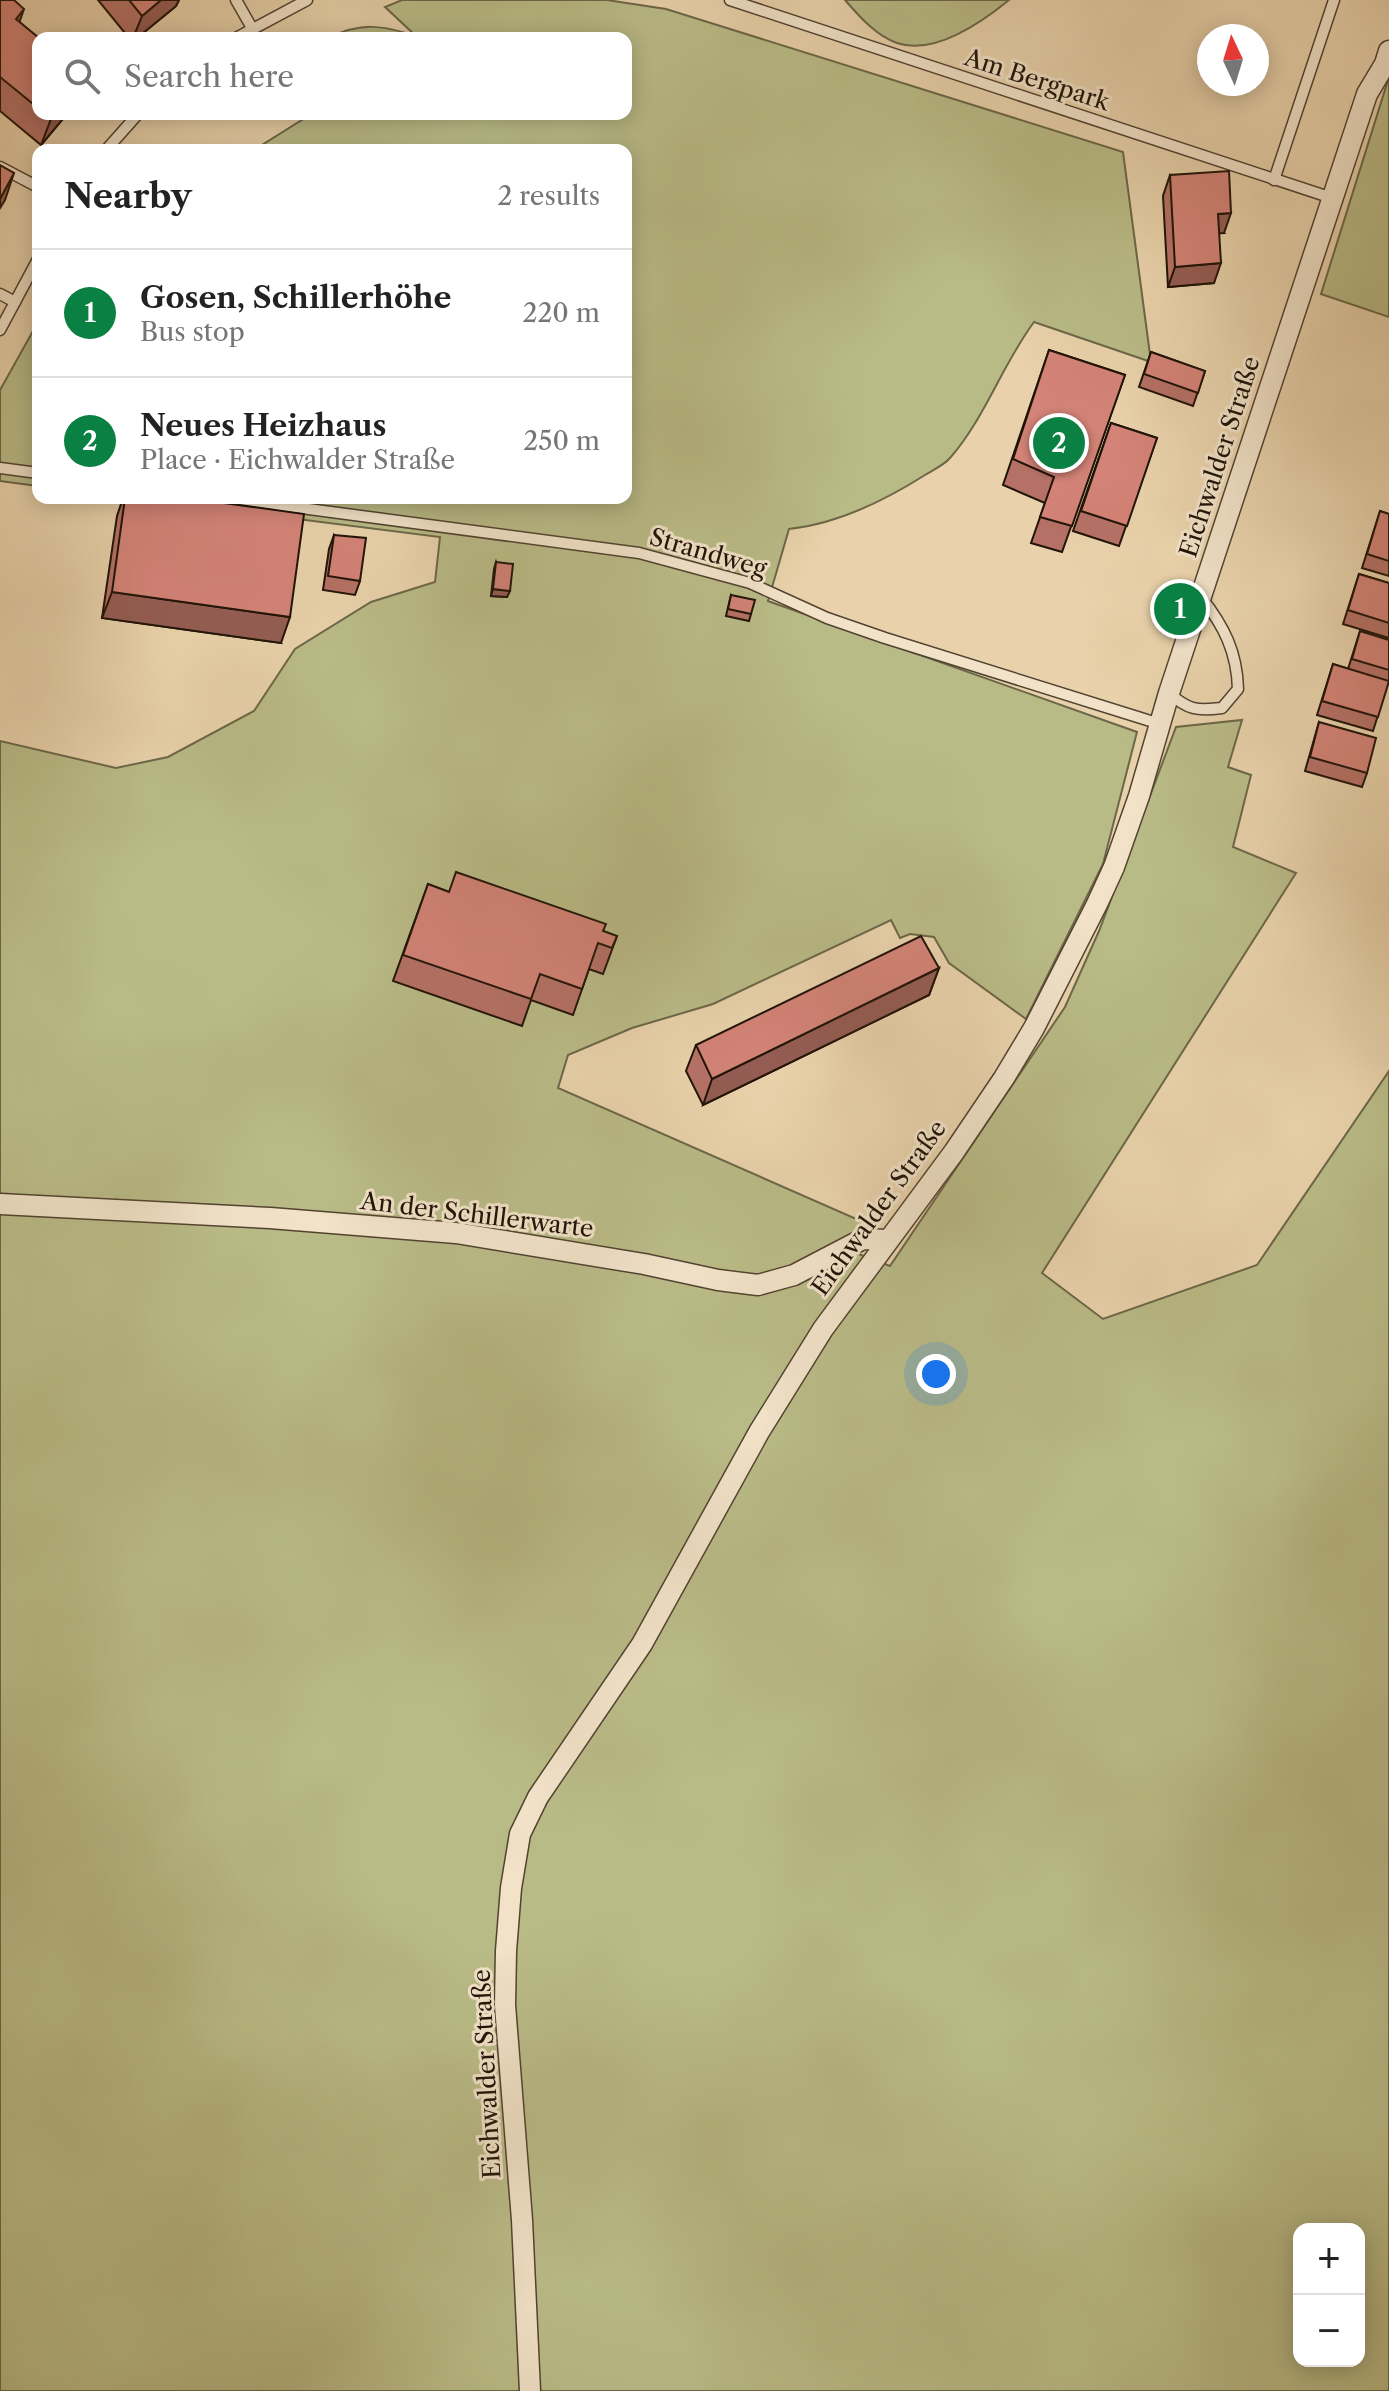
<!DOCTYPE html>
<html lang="en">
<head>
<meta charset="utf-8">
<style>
	:root { --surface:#fff; --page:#f2f2f2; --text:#222; --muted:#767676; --line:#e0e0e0; --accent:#0b8043 }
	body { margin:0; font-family:"Libre Caslon Text",serif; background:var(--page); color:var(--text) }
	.controls { position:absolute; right:24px; bottom:24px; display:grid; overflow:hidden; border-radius:16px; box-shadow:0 4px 20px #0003 }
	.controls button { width:72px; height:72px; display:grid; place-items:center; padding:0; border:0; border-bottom:2px solid var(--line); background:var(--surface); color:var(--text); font:40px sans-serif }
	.compass { position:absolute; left:1197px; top:24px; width:72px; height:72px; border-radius:50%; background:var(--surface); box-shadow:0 4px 20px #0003; rotate:356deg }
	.you { position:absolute; left:936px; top:1374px; width:28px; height:28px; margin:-20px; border:6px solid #fff; border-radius:50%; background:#1a73e8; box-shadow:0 0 0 12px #1a73e833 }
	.badge { display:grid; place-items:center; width:52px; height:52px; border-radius:50%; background:var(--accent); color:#fff; font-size:26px; font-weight:700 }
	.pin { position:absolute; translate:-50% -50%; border:4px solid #fff; box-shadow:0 2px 8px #0006 }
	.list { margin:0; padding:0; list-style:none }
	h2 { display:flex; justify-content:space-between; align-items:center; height:104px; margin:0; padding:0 32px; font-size:34px }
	h2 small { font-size:26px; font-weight:400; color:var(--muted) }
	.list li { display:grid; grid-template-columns:52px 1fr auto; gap:24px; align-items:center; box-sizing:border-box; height:128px; padding:0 32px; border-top:2px solid var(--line) }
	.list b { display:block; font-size:30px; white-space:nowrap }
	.list p { margin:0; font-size:26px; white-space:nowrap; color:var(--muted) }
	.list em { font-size:26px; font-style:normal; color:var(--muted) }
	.icon { flex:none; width:44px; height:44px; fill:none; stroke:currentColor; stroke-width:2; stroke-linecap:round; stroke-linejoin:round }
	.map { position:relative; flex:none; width:1389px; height:2391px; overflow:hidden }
	.search { position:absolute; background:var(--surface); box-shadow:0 4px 20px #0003; left:32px; top:32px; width:600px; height:88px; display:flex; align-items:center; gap:20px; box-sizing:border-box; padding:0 28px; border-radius:16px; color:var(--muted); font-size:30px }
	.panel { position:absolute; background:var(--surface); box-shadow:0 4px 20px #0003; left:32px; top:144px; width:600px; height:360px; border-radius:16px }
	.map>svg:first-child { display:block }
	.green { fill:#b9bb87; stroke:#6c6748; stroke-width:2; fill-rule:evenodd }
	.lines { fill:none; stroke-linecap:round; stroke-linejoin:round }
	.service-casing { stroke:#524331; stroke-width:13 }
	.minor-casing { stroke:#524331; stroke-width:23 }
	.service { stroke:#f1e2c8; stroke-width:10 }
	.minor { stroke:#f1e2c8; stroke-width:20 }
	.wall { fill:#b57166; stroke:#201308; stroke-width:2 }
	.shaded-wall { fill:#945c53; stroke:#201308; stroke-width:2 }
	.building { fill:#d38377; stroke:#201308; stroke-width:2 }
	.labels { text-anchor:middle; stroke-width:6; stroke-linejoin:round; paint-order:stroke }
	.street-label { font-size:24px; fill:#201308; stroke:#f1e2c8 }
</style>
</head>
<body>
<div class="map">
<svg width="1389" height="2391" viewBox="0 0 1389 2391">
	<rect width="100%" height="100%" fill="#e9d2ab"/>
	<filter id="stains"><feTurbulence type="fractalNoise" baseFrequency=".0025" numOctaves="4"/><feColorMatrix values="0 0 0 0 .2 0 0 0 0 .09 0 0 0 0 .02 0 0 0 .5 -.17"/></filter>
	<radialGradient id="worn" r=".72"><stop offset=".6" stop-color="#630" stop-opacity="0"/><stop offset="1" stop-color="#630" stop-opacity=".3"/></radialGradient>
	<g class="green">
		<path d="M 402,0 L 607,0 L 666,9 L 1123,152 L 1151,362 L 1034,322 C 1002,365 985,418 950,458 C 944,465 933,470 925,475 C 884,501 837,524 789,529 L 768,601 L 1137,732 L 1103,864 L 1026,1019 L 949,963 L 934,937 L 910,934 L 900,938 L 891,920 L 713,1004 L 632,1028 L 568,1055 L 558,1088 L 870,1225 L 856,1253 L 890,1266 L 1065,1007 L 1099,931 L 1176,727 L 1242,720 L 1228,767 L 1251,775 L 1233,847 L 1296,873 L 1042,1273 L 1103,1319 L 1257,1265 L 1389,1071 L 1389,2391 L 0,2391 L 0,741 L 116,768 L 168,757 L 254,711 L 295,649 L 371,602 L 435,582 L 440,537 L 131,498 L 626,498 L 626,150 L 254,150 L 305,118 L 303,114 L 626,114 L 626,38 L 328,38 C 362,22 381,25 416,36 L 385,7 ZM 1299,2229 L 1359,2229 L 1359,2361 L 1299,2361 Z"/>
		<path d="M 845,0 L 1009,0 C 982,22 935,56 897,43 C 876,36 859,16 845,0 Z"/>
		<polygon points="1389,77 1389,317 1321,294"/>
		<polygon points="38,322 38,486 0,481 0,390"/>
	</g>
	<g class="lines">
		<g class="service-casing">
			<g id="service">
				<polyline points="236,0 252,28"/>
				<polyline points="730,0 1332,198"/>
				<polyline points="236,38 307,0"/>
				<polyline points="106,150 138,114"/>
				<polyline points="0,167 38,187"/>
				<polyline points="1274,180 1334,0"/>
				<polyline points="0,294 15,302"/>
				<polyline points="0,330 38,259"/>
				<polyline points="0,468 38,473"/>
				<polyline points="226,498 639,553 750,583 827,618 885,638 1160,724"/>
				<path d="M 1169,693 C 1188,710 1197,711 1222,708 L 1238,689 C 1237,652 1224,626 1201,597"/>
			</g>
		</g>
		<g class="minor-casing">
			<g id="minor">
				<polyline points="0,1204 270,1218 456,1233 644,1264 718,1280 758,1285 794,1275 863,1239 887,1240"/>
				<polyline points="530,2391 522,2220 505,2005 506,1951 511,1888 520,1834 538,1797 642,1644 759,1432 823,1329 954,1152 1004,1078 1034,1028 1097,904 1114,867 1139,796 1169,693 1367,94 1385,64 1389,51"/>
			</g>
		</g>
		<use href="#service" class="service"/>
		<use href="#minor" class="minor"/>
	</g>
	<g class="wall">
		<polygon points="0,0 19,22 38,38 38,114 67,114 41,145 0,111"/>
		<polygon points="98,0 179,0 176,6 137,38 129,38"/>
		<polygon points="1170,175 1224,233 1219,233 1214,283 1168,287 1163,196"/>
		<polygon points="1049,350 1125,375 1062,552 1031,543 1045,503 1003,485"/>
		<polygon points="1151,352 1205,371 1193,406 1139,387"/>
		<polygon points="1111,423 1157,438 1119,546 1073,531"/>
		<polygon points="123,498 188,498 281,643 102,618 117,516"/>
		<polygon points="1380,511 1389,514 1389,576 1362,568"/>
		<polygon points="334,535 360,581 355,595 323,590 329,549"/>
		<polygon points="496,562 507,597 491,596 494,569"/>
		<polygon points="1359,574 1389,583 1389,638 1343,624"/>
		<polygon points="731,595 751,614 749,621 726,616"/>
		<polygon points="1360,631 1389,640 1389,680 1373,731 1317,715 1333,664 1348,669"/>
		<polygon points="1319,722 1367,773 1362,787 1305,771"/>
		<polygon points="428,884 449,892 603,931 617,936 603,974 589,969 573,1015 531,1000 522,1026 393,981"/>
		<polygon points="939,968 929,995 703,1105 686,1071 696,1045"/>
	</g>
	<g class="shaded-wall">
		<polygon points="161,0 179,0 176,6 137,38 133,38 142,16"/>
		<polygon points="24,9 15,35 16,19"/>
		<polygon points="55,114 67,114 41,145 51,119"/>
		<polygon points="14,173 5,200 0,208 0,199"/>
		<polygon points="1231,213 1224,233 1211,234 1218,214"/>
		<polygon points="1221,263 1214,283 1168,287 1175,267"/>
		<polygon points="493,589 510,591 507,597 491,596"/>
		<polygon points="112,592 290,617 281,643 102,618"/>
		<polygon points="939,968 929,995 703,1105 712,1079"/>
	</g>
	<g class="building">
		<polygon points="0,0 14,0 24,9 16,19 39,38 38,108 0,77"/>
		<polygon points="129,0 161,0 142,16"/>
		<polygon points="45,114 55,114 51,119"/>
		<polygon points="0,165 14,173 0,199"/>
		<polygon points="1229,171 1231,213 1218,214 1221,263 1175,267 1170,175"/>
		<polygon points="1049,350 1125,375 1072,526 1040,517 1054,477 1013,459"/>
		<polygon points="1151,352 1205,371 1198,393 1144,374"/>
		<polygon points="1111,423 1157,438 1127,526 1081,511"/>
		<polygon points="125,498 188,498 304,514 290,617 112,592"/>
		<polygon points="1380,511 1389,514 1389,561 1367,554"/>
		<polygon points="334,535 366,538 360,581 328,576"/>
		<polygon points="496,562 513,564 510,591 493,589"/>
		<polygon points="1359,574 1389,583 1389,623 1348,610"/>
		<polygon points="731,595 755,600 751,614 728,609"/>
		<polygon points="1360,631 1389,640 1389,670 1352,659"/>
		<polygon points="1333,664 1389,681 1378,717 1322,701"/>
		<polygon points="1319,722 1376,738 1367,773 1310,757"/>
		<polygon points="456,872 606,924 603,931 617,936 612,948 598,943 582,989 540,974 531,999 403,955 428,884 449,892"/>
		<polygon points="921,936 939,968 712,1079 696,1045"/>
	</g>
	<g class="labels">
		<g class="street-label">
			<text transform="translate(1037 80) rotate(18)" y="8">Am Bergpark</text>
			<text transform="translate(1220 457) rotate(-72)" y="8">Eichwalder Straße</text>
			<text transform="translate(708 553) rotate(16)" y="8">Strandweg</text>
			<text transform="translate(879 1208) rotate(-54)" y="8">Eichwalder Straße</text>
			<text transform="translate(477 1215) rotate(7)" y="8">An der Schillerwarte</text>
			<text transform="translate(487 2074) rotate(-93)" y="8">Eichwalder Straße</text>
		</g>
	</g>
	<rect width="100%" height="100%" filter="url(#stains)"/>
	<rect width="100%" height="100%" fill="url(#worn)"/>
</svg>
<div class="controls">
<button>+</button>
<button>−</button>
</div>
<svg class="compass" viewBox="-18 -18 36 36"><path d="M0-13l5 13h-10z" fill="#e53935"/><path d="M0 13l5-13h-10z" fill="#767676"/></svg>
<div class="you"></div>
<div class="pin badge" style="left:1180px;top:609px">1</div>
<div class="pin badge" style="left:1059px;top:443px">2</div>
<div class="search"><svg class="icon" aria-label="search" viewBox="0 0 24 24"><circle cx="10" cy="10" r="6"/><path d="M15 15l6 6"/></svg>Search here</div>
<section class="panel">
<h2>Nearby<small>2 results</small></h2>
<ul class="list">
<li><span class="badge">1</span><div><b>Gosen, Schillerhöhe</b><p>Bus stop</p></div><em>220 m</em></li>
<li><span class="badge">2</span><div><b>Neues Heizhaus</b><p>Place · Eichwalder Straße</p></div><em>250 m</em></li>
</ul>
</section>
</div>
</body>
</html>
